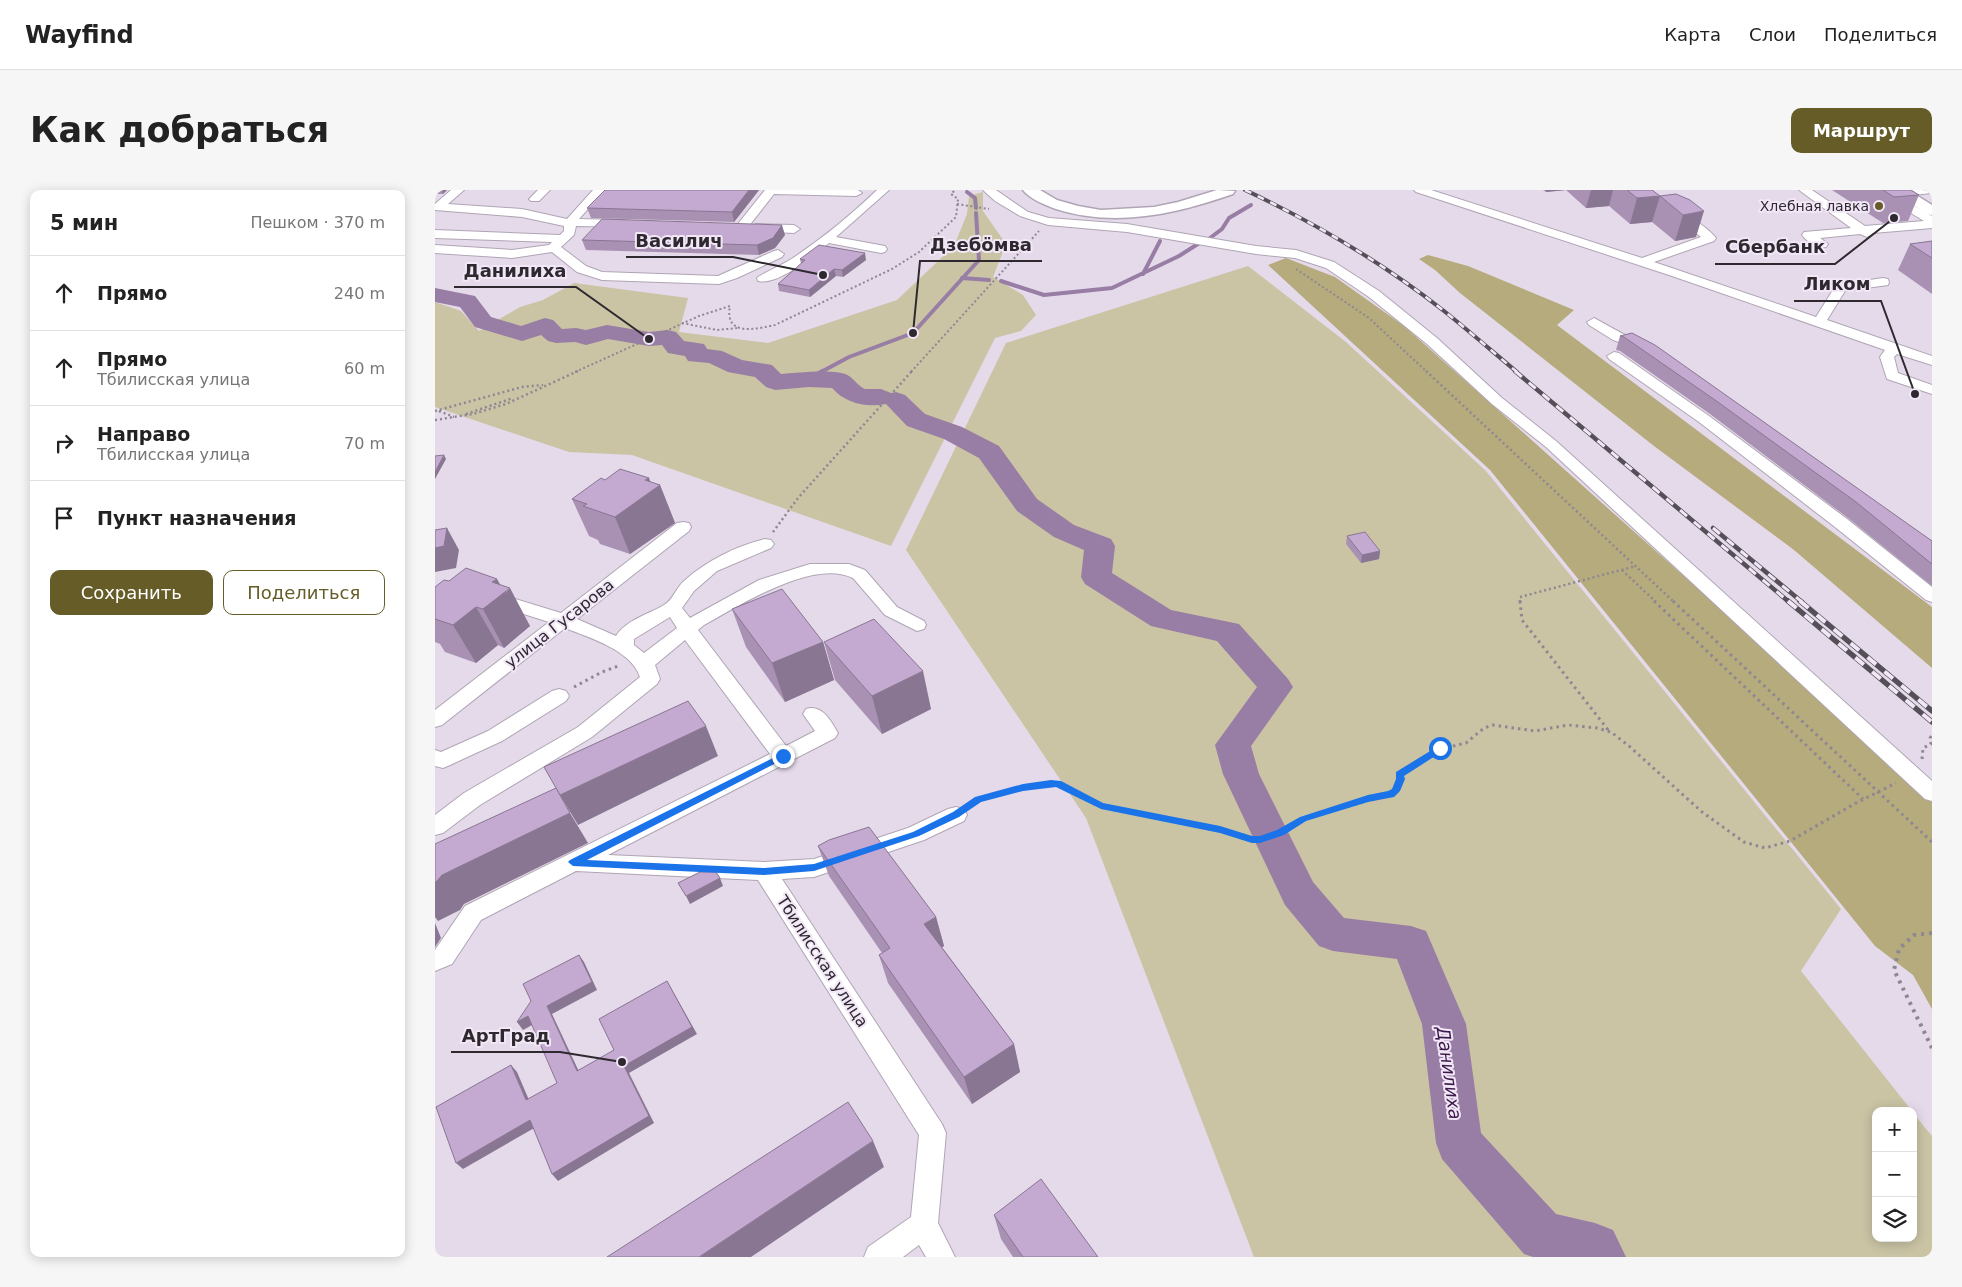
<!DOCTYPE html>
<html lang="ru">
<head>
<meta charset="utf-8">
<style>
	:root { --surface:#fff; --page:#f6f6f6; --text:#222; --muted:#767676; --line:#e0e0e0; --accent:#665c28 }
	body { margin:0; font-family:"DejaVu Sans",sans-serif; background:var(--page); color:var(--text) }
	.controls { position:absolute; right:15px; bottom:15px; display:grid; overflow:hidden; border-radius:10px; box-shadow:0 2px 12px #0003 }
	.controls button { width:45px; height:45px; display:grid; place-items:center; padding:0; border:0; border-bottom:1px solid var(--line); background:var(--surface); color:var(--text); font:25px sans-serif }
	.stop { position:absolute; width:15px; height:15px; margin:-11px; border:4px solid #1a73e8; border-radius:50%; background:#fff }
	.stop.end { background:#1a73e8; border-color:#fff; box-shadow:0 1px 5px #0008 }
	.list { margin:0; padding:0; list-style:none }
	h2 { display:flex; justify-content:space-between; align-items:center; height:65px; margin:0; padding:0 20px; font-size:21px }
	h2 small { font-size:16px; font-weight:400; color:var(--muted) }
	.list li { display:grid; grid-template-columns:32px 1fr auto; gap:15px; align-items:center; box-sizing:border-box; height:75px; padding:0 20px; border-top:1px solid var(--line) }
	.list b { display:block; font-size:19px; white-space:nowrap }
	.list p { margin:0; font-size:16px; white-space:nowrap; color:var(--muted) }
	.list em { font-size:16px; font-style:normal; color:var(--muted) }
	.actions { display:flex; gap:10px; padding:15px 20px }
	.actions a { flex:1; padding:11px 0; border:1px solid var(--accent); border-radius:10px; text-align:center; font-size:18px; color:var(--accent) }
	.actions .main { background:var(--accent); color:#fff }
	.icon { flex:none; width:28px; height:28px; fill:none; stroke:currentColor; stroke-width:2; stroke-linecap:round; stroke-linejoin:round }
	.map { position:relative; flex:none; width:1497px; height:1067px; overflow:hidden; border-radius:10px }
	header { display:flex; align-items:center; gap:30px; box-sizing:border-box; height:70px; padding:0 25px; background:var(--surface); border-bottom:1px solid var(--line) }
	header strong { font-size:24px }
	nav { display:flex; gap:28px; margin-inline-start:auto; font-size:18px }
	.intro { display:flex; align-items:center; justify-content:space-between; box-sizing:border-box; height:120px; padding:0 30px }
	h1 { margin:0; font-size:35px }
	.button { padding:12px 22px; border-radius:10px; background:var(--accent); color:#fff; font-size:18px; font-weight:700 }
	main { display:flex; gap:30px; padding:0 30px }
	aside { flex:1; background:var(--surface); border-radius:10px; box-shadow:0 2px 12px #0003 }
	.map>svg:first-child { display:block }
	.green { fill:#cac4a5 }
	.forest { fill:#b5ab7c }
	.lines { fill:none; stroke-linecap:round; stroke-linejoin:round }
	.stream-far1 { stroke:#987da4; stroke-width:4 }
	.stream { stroke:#987da4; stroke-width:4.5 }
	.river { fill:#987da4; fill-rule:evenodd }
	.minor-casing { stroke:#afa5b4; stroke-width:2 }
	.major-casing { stroke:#afa5b4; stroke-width:3 }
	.path-far3 { stroke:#8e8792; stroke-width:2; stroke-dasharray:2 2.5; stroke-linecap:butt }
	.path-far2 { stroke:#8e8792; stroke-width:2.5; stroke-dasharray:2 3; stroke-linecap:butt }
	.path-far1 { stroke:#8e8792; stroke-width:3; stroke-dasharray:2.5 4; stroke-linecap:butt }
	.path { stroke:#8e8792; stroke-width:4; stroke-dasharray:3 5; stroke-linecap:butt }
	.minor { fill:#fff; fill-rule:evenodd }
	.major { fill:#fff; fill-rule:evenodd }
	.rail-far2-casing { stroke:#555058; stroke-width:4 }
	.rail-far1-casing { stroke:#555058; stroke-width:4.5 }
	.rail-casing { stroke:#555058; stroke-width:5.5 }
	.rail-far2 { stroke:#f2e7f7; stroke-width:2.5; stroke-dasharray:7; stroke-linecap:butt }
	.rail-far1 { stroke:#f2e7f7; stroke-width:3; stroke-dasharray:9; stroke-linecap:butt }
	.rail { stroke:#f2e7f7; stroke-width:4; stroke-dasharray:11; stroke-linecap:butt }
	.wall { fill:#a991b4 }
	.shaded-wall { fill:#897692 }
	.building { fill:#c4a9d1; stroke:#897692 }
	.route { fill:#1a73e8 }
	.poi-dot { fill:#665c28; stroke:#f2e7f7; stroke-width:2 }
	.labels { text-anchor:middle; stroke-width:4; stroke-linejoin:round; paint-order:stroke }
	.far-poi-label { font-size:14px; fill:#2d292f; stroke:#f2e7f7; text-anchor:end }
	.street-label { font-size:16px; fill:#2d292f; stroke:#f2e7f7 }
	.water-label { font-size:18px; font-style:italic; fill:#3b184a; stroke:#f2e7f7 }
	.leader { fill:none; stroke:#2d292f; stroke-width:2 }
	.callout-dot { fill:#2d292f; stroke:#f2e7f7; stroke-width:2 }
	.callout-label { font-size:18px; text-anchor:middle; font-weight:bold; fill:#2d292f; stroke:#f2e7f7; stroke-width:4; stroke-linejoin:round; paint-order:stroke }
</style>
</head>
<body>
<header>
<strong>Wayfind</strong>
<nav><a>Карта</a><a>Слои</a><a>Поделиться</a></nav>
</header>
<div class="intro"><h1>Как добраться</h1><a class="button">Маршрут</a></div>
<main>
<aside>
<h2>5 мин<small>Пешком · 370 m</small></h2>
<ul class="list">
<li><svg class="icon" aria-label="ahead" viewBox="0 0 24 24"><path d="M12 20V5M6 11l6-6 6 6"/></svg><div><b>Прямо</b></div><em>240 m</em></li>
<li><svg class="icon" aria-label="ahead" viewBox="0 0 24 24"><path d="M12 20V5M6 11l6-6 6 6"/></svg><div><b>Прямо</b><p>Тбилисская улица</p></div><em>60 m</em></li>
<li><svg class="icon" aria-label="right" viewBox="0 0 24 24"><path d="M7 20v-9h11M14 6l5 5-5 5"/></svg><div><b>Направо</b><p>Тбилисская улица</p></div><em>70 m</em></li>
<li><svg class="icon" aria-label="arrive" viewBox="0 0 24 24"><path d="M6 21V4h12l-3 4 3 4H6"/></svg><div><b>Пункт назначения</b></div></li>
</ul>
<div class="actions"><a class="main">Сохранить</a><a>Поделиться</a></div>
</aside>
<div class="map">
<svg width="1497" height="1067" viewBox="0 0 1497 1067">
	<rect width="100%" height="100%" fill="#e5daea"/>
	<g class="green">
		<polygon points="548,2 548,21 571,54 558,87 588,105 601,125 586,141 560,148 456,356 197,265 134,262 0,217 0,112 26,121 44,141 85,117 108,110 139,93 253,108 244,142 333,153 462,110 519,56 532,24 534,6"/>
		<polygon points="813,76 911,152 1051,281 1406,719 1366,781 1477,921 1441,921 1441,1048 1478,1048 1478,923 1497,946 1497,1067 819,1067 651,628 471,360 571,153"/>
	</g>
	<g class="forest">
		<polygon points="993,65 1033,76 1139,120 1122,135 1497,417 1497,478 1359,360 1219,256 1025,103 1000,80 984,69"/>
		<polygon points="851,68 900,87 969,136 1497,608 1497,819 1478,785 1440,756 1055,280 833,75"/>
	</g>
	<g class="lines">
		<g class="stream-far1">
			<polyline points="532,2 540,8 541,18"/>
			<polyline points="775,48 787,39 794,28 816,15"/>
			<polyline points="708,84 725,51"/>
			<polyline points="527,88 554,90"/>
			<polyline points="566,91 609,105 677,98 744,66 766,52"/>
			<polyline points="386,182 414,167 478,143 544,70 541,23"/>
		</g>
		<polyline class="stream" points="374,189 388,181"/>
		<path class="river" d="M 0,98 L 40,106 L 56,127 L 86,136 L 110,128 L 118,130 L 127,139 L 141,138 L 151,140 L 172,135 L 214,142 L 233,140 L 241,142 L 249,151 L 269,154 L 272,159 L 287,161 L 307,170 L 337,175 L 346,184 C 360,183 403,178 414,186 C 420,190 423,196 430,199 L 446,199 L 456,203 L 461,202 L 470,205 L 490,224 L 527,237 L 564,256 L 602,309 L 639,335 L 676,349 L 680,356 L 677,383 L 736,420 L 804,434 L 853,489 L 858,497 L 816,556 L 824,584 L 878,692 L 909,728 L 976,736 L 991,741 L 1031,834 L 1046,943 L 1121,1024 L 1160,1033 L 1178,1040 L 1191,1067 L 1098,1067 L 1089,1064 L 1007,969 L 1001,953 L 987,834 L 962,769 L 898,761 L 884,756 L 850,715 L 788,584 L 780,555 L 822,497 L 782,451 L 716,436 L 650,394 L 646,387 L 649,360 L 619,347 L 582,321 L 544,268 L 509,249 L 472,236 L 451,214 C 431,218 410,213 397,198 L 374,197 L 340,200 L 331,197 L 320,187 L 293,182 L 274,173 L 253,171 L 250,166 L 233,163 L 227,155 L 214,156 L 173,149 L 151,155 L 140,152 L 121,153 L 113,151 L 106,145 L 87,151 L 40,137 L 25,117 L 0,112 Z"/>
		<g class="minor-casing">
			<g id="minor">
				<polygon points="16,0 29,0 13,14 87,19 132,29 158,0 170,0 144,29 189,30 195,34 193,37 141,36 139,45 126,57 151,76 167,82 283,86 339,61 343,60 349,64 347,67 302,88 284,94 167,90 142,82 117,62 77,68 0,63 0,55 77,60 114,55 117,52 0,48 0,40 125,45 129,41 129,36 87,27 0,20 0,14"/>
				<polygon points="103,0 115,0 104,11 96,11 94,9"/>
				<polygon points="330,0 423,0 427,3 421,6 339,4 310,41 302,41 300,38 302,35"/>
				<path d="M 442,0 L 454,0 L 401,47 L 450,56 L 452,59 L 450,62 L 446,63 L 394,53 C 379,65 343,96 323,91 L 322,88 C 324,85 351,73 358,68 C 388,48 416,25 442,0 Z"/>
				<polygon points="548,0 561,0 593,22 614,28 692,34 821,56 861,60 899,72 944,101 1002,148 1067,208 1121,251 1497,591 1497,611 1490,609 1111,257 1057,214 992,154 934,107 891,78 860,68 821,64 692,42 613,35 585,26 560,11"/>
				<path d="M 979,0 L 996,0 L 1207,68 L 1266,47 L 1252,36 L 1234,26 L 1240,22 C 1255,26 1271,36 1281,48 L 1279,51 L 1219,72 L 1381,127 L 1401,95 L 1448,88 L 1453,89 L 1454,92 L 1453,95 L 1410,101 L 1392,130 L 1497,166 L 1497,175 L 1462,164 L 1459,167 L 1463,183 L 1497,195 L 1497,204 L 1452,189 L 1445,167 L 1450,160 L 1237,86 L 981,2 Z"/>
				<path d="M 1364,0 L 1377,0 L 1430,36 L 1489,31 L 1438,0 L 1452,0 L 1497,26 L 1497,38 L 1438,43 L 1432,47 L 1425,44 L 1385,48 L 1393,54 L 1391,57 C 1383,59 1372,52 1367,45 L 1369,42 L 1416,38 Z"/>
				<polygon points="1466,0 1497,0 1497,3 1468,6 1462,3"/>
				<polygon points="321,34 359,35 365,39 359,43 317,41 315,38"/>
				<polygon points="1159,128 1188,144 1214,154 1216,157 1209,161 1178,150 1154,135 1152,132"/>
				<polygon points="1179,162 1184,163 1274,226 1412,329 1497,397 1497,412 1491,410 1400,337 1264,232 1174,169 1172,166"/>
				<path d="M 248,332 L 254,333 L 256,337 L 254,341 L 142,429 L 181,446 C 191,430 214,424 229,415 C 238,410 241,398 249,391 C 271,371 301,356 330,349 L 336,350 L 339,354 L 336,358 L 282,381 L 259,401 L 247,418 L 255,428 L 324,390 L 375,374 L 414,374 L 430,380 L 462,417 L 489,431 L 491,435 L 489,439 L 482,441 L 450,425 L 418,388 C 378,368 304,416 269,435 L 263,440 L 351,556 L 380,541 L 368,524 L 371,519 C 387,514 396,531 403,543 L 400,548 L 173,665 L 329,672 L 379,669 L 473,638 L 513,619 L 521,617 L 529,619 L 532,625 L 529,631 L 489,650 L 379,687 L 347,689 L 507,934 L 511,943 L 503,1033 L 520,1067 L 491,1067 L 484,1055 L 468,1067 L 429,1067 L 433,1057 L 476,1027 L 484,945 L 323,690 L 141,681 L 46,730 L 17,774 L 0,781 L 0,760 L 30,716 L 335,564 L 250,450 L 220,475 L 225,489 L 222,494 L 157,547 L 45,615 L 8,643 L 0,645 L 0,625 L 29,603 L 143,537 L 205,487 C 196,460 155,448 130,438 L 7,535 L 0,537 L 0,520 L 114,432 L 51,412 L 48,408 L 51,404 L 57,402 L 126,423 L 242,333 ZM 235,427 L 242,438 L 209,463 L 199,455 L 199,449 Z"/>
				<polygon points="124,499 131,501 134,506 131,511 67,551 15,575 8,578 0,576 0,560 6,562 53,541 117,501"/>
			</g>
		</g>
		<g class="major-casing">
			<g id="major">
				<path d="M 588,0 L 605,0 L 622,10 L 643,16 L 666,20 L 719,17 L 743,12 L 782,0 L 800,1 L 798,4 C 741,24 680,38 621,19 C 610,15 595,9 588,0 Z"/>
				<polygon points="1456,0 1473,0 1497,15 1497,25 1492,24"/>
			</g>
		</g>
		<g class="path-far3">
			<polyline points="522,14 554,19"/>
			<polyline points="861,79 934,128 992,182"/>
			<polyline points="247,133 282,140 303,138"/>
			<path d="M 140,182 L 264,126 L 295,116 C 289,147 321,139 340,135 L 457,79 L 484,62 L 521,27 L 523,9 L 516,4 L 520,0"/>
			<polyline points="476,182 604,41"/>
		</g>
		<g class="path-far2">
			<polyline points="991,181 1239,412"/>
			<polyline points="0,221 87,197 108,195"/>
			<polyline points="4,221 19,227"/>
			<polyline points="31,224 78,208"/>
			<polyline points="0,230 38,224 71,214 143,181"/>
			<polyline points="338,342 363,308 477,181"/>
			<polyline points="1187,380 1221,412"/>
			<polyline points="1085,412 1085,407 1201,376"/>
		</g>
		<g class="path-far1">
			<polyline points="1085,411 1087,430 1174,541"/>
			<polyline points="1219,411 1428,609"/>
			<polyline points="1238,411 1497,652"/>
			<polyline points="139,497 167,482 186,475"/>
			<polyline points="1487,569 1488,558 1496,554 1495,548 1497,545"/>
			<polyline points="536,615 553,607 578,600 604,595 623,594 666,616 785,639 817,650 825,650 846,643 868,629 956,604 961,601 966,589 964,585 1002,560 1031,553 1049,538 1058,535 1100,541 1133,535 1162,538 1176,542 1194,556 1267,622 1309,652 1330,658 1355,651 1421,613 1461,593"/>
		</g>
		<polyline class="path" points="1497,743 1479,745 1464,759 1459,780 1497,858"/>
		<use href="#minor" class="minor"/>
		<use href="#major" class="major"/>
		<g class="rail-far2-casing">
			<path id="rail-far2" d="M 810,0 C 880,33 948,73 1009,121 C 1034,141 1058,162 1082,182"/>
		</g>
		<g class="rail-far1-casing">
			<g id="rail-far1">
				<polyline points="1080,181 1354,412"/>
				<polyline points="1278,338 1367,412"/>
			</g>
		</g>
		<g class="rail-casing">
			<g id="rail">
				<polyline points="1353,411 1497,532"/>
				<polyline points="1365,411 1497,521"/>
			</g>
		</g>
		<use href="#rail-far2" class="rail-far2"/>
		<use href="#rail-far1" class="rail-far1"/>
		<use href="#rail" class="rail"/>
	</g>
	<g class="wall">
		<polygon points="0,0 12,0 8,4 0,4"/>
		<polygon points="170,0 324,0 299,32 156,28 152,18"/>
		<polygon points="1108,0 1217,0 1225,6 1241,4 1261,47 1240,51 1217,32 1195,34 1174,16 1151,18 1131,0 1111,2"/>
		<polygon points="1397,0 1476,0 1484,5 1473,31 1448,33"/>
		<polygon points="350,45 340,58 324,65 151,60 147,50"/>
		<polygon points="1497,51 1497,104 1463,80 1475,54"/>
		<polygon points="365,69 431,70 408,87 401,86 375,107 344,101 343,94 366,74"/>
		<polygon points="1197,143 1497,351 1497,396 1413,328 1275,224 1185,161 1181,160 1185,146"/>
		<polygon points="214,288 215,292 225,295 240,333 195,364 165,354 163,350 154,346 137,309 170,290"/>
		<polygon points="912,346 945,361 944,369 926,373 911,354"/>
		<polygon points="14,391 66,395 95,436 69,458 63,455 41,473 10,462 5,454 0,452 0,397"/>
		<polygon points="297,419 388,452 399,490 350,512 311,457"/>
		<polygon points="389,452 496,519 447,544 400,490"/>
		<polygon points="383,656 501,727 509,756 507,757 579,854 585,882 537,914 453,793 444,765 447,763 394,686"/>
		<polygon points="559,1025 663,1067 578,1067 566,1049"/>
	</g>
	<g class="shaded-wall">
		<polygon points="7,0 12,0 8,4"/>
		<polygon points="314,0 324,0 299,32 297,22"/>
		<polygon points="1111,0 1131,0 1111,2"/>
		<polygon points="1156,0 1178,0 1174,16 1151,18"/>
		<polygon points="1225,6 1217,32 1195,34 1202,8"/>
		<polygon points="1269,21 1261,47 1240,51 1248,25"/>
		<polygon points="347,35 350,45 340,58 324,65 322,55"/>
		<polygon points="430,63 431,70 408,87 407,80"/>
		<polygon points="399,79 401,86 375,107 374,100"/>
		<polygon points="9,265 11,269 0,289 0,282"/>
		<polygon points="214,288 218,300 225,295 240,333 195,364 180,327 210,290"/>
		<polygon points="12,338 24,360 21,378 0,382 0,358"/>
		<polygon points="945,361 944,369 926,373 927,365"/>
		<polygon points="62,389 70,403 75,398 95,436 69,458 48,419 57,392"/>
		<polygon points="41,417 63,455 41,473 18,435"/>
		<polygon points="388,452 399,490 350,512 337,473"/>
		<polygon points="488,481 496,519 447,544 437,506"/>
		<polygon points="271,536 283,566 143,635 125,605"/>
		<polygon points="135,623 153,653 29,714 25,720 3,731 0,727 0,692 7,685"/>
		<polygon points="285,688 288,696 255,714 251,706"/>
		<polygon points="501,727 509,756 497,763 489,734"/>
		<polygon points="0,733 6,748 0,757"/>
		<polygon points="144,765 149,772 162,800 117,824 147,888 142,881 112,816"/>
		<polygon points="232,791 262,844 194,883 219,933 123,991 117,984"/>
		<polygon points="93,826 99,834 88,840 82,832"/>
		<polygon points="579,854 585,882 537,914 529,887"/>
		<polygon points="76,875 82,882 97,917 91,910"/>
		<polygon points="95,930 101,937 28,979 21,973"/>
		<polygon points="438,951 449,977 316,1067 264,1067"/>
	</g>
	<g class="building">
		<polygon points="170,0 314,0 297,22 152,18"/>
		<polygon points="1192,0 1217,0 1225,6 1202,8"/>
		<polygon points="1448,0 1476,0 1484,5 1459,7"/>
		<polygon points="1241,4 1255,10 1269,21 1248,25 1225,6"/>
		<polygon points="167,29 347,35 338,48 322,55 147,50"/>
		<polygon points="1497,51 1497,68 1475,54"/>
		<polygon points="384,55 430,63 407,80 399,79 374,100 343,94 370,70 365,69"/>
		<polygon points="1197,143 1220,155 1497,351 1497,374 1421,312 1280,210 1189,147 1185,146"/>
		<polygon points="9,265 0,282 0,266"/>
		<polygon points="185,279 214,288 210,290 225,295 180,327 148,316 152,314 137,309 166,288 170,290"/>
		<polygon points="12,338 9,356 0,358 0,340"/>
		<polygon points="930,342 945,361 927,365 912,346"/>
		<polygon points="31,378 62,389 57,392 75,398 48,419 41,417 18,435 0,429 0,397 9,390 14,391"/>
		<polygon points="347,399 388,452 337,473 297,419"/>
		<polygon points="439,429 488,481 437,506 389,452"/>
		<polygon points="253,511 271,536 125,605 109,577"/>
		<polygon points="121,598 135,623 7,685 2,691 0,692 0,654"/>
		<polygon points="434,637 501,727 489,734 579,854 529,887 444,765 455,758 383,656 394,650"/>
		<polygon points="265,682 281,682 285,688 251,706 243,693"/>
		<polygon points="144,765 157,792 112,816 142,881 179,860 164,829 232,791 257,837 189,876 214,926 117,984 95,930 21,973 1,917 76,875 91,910 122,893 93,826 82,832 96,811 88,794"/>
		<polygon points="413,912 438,951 264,1067 172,1067"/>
		<polygon points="606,989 663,1067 588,1067 559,1025"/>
	</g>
	<polygon class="route" points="1005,555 1009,558 1008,561 969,586 970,589 965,601 959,607 933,612 871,631 849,645 825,653 817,653 785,643 666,619 621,597 588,601 546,612 524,627 484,646 379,681 329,685 138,676 133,672 135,670 348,563 351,564 351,568 152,670 329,678 379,674 478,642 518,622 540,607 588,594 616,590 626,591 668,613 785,636 817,646 825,646 842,640 865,627 933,605 953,601 957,599 961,589 961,582"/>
	<circle class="poi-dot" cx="1444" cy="16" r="5"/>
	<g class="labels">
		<g class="far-poi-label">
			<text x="1434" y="21">Хлебная лавка</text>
		</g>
		<g class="street-label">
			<text transform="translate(124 433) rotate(-38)" y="6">улица Гусарова</text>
			<text transform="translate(388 771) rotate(57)" y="6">Тбилисская улица</text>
		</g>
		<g class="water-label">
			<text transform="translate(1014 883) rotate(82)" y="6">Данилиха</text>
		</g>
	</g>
	<path class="leader" d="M388 85L298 67H191M478 143L485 71H607M1459 28L1400 74H1280M214 149L141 97H19M1480 204L1446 111H1359M187 872L125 862H16"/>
	<g class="callout-dot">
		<circle cx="388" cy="85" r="5"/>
		<circle cx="478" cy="143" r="5"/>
		<circle cx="1459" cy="28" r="5"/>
		<circle cx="214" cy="149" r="5"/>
		<circle cx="1480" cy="204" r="5"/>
		<circle cx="187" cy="872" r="5"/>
	</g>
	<g class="callout-label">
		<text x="244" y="57">Василич</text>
		<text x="546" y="61">Дзебӧмва</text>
		<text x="1340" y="63">Сбербанк</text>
		<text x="80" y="87">Данилиха</text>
		<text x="1402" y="100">Ликом</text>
		<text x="71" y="852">АртГрад</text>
	</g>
</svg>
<div class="controls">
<button>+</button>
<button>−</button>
<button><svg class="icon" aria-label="layers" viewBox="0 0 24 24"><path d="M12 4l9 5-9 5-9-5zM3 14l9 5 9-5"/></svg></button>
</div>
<div class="stop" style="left:1005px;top:558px"></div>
<div class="stop end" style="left:348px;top:566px"></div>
</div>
</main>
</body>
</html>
